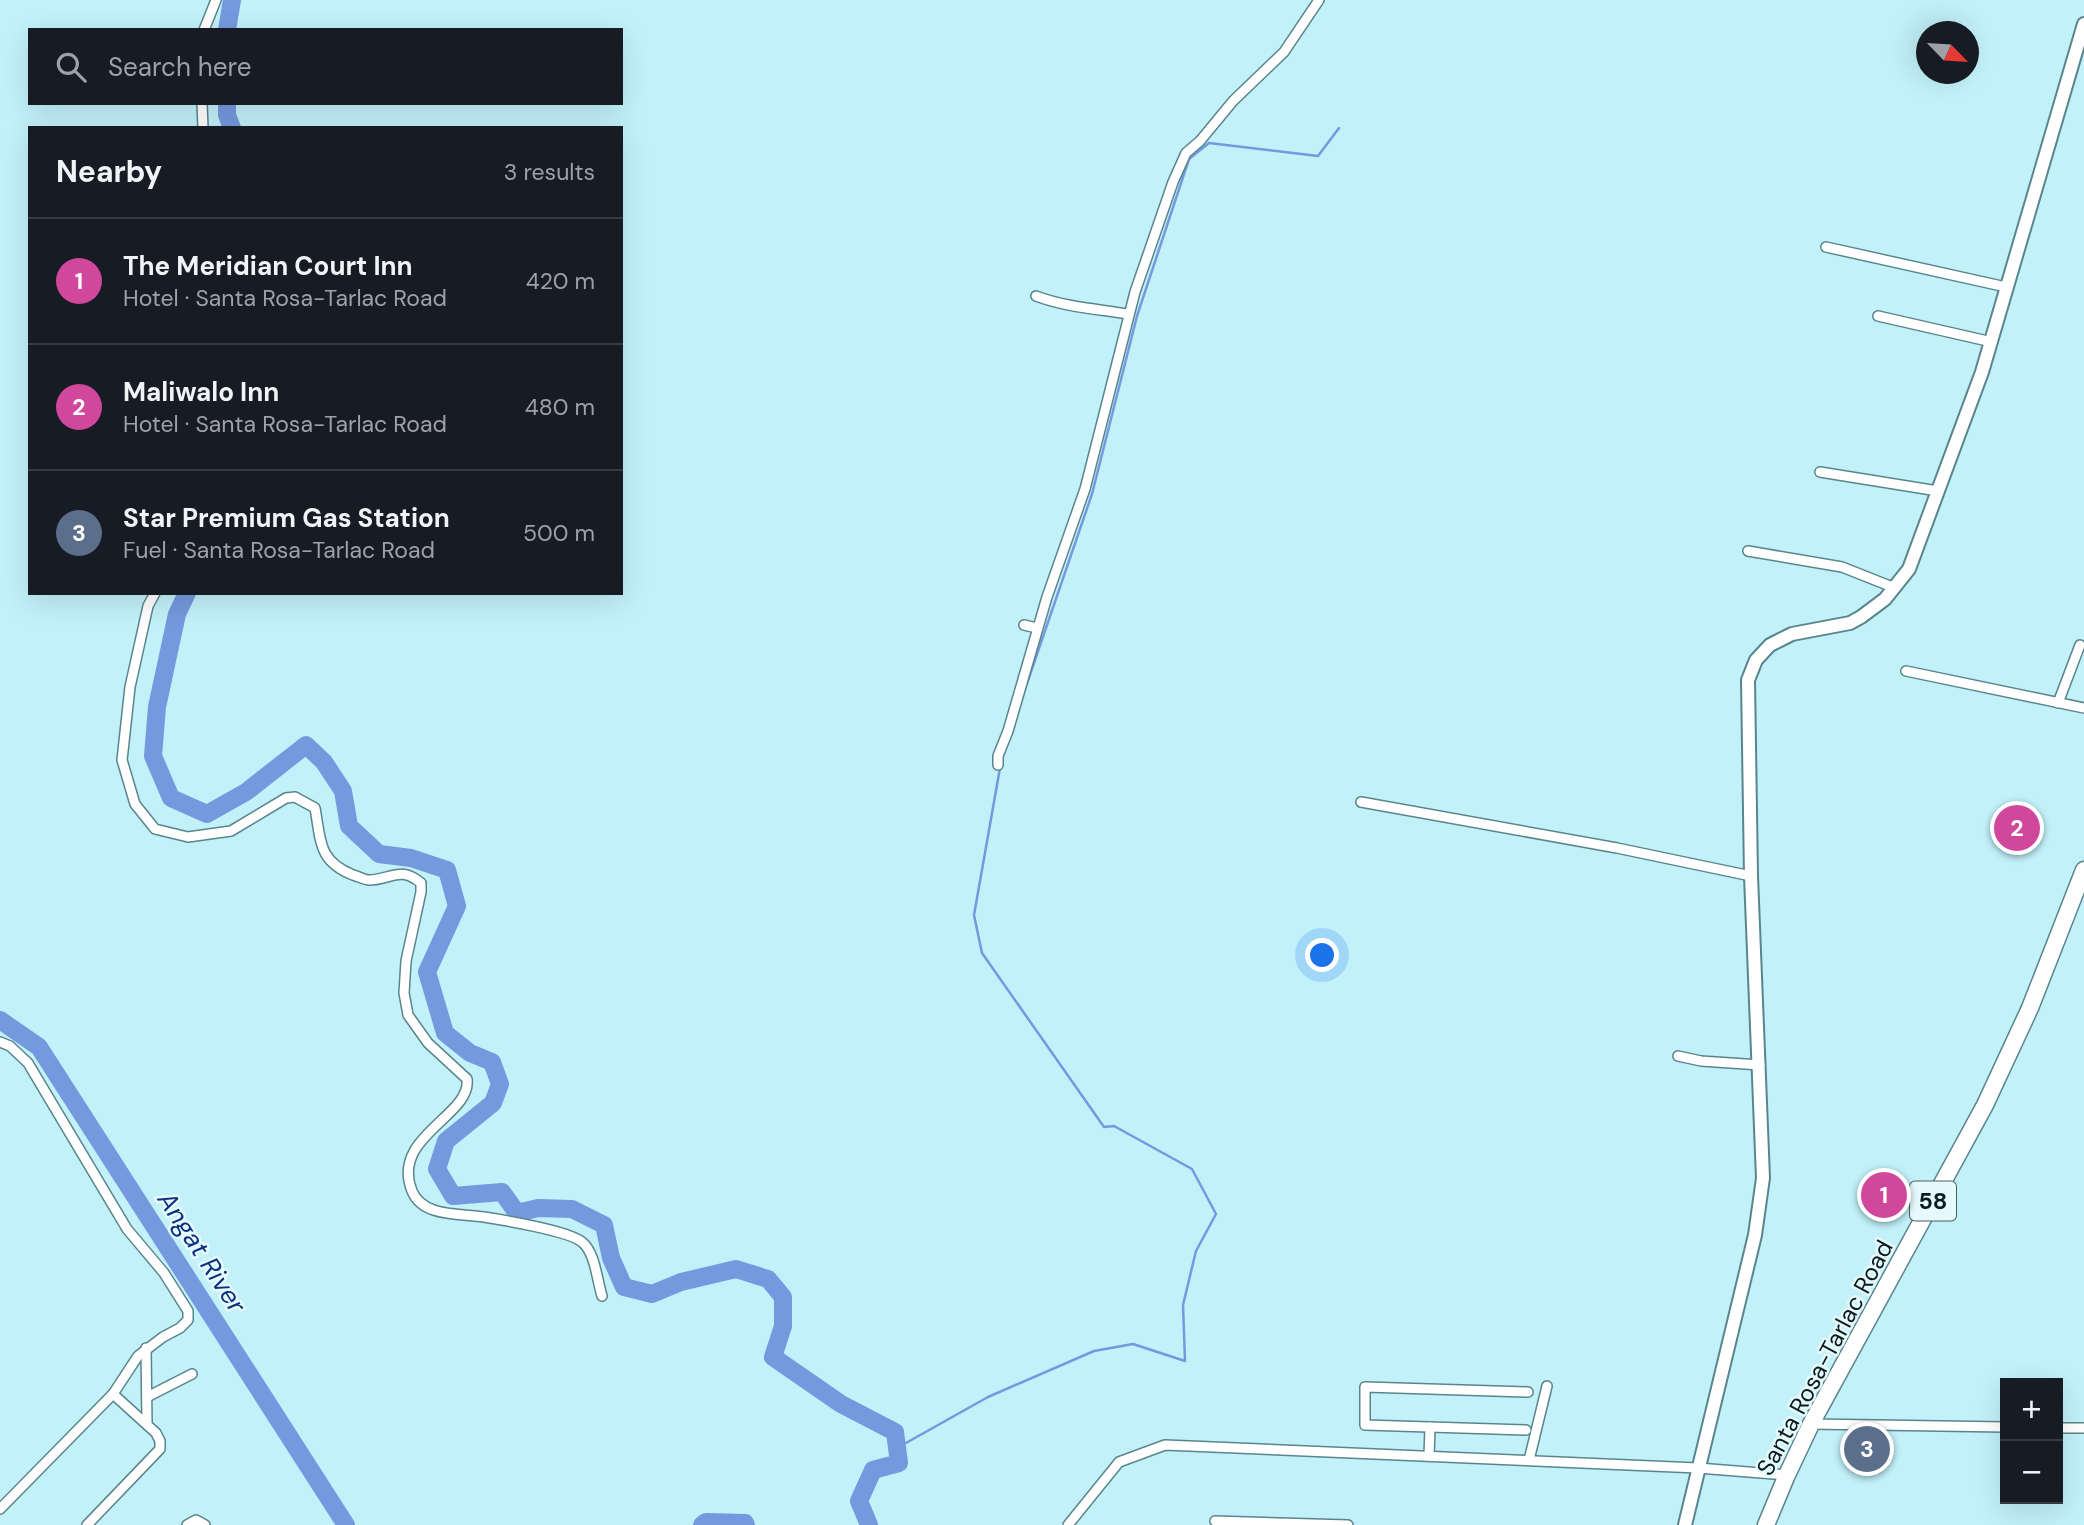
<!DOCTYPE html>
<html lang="en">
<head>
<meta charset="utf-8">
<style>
	:root { --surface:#171b24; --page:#20242c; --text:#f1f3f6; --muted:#9ea1a6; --line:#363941; --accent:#1a73e8 }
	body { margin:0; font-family:"DM Sans",sans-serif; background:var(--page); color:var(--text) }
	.controls { position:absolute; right:21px; bottom:21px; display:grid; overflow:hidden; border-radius:0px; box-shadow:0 7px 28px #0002 }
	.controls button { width:63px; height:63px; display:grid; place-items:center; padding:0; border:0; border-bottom:2px solid var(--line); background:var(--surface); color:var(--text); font:35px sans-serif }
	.compass { position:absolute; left:1916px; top:21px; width:63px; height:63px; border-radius:50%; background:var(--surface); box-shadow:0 7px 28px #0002; rotate:115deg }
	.you { position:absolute; left:1323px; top:956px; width:24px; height:24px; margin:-18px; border:5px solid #fff; border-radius:50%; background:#1a73e8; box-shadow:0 0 0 10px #1a73e833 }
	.badge { display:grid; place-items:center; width:46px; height:46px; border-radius:50%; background:var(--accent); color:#fff; font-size:23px; font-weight:700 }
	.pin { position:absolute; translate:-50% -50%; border:4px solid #fff; box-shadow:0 2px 7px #0006 }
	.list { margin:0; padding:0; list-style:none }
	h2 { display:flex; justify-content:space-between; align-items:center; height:91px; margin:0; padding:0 28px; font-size:30px }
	h2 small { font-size:23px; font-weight:400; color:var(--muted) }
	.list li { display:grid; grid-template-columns:46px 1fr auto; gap:21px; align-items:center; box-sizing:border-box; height:126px; padding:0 28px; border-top:2px solid var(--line) }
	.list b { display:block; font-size:26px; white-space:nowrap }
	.list p { margin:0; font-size:23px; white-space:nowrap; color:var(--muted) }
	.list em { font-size:23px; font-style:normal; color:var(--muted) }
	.icon { flex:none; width:38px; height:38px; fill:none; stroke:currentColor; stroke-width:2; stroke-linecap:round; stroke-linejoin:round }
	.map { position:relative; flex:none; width:2084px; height:1525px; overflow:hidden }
	.search { position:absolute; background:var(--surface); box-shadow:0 7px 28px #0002; left:28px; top:28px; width:595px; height:77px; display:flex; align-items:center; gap:18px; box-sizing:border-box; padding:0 24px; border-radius:0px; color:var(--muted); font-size:26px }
	.panel { position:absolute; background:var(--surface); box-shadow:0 7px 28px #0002; left:28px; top:126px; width:595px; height:469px; border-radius:0px }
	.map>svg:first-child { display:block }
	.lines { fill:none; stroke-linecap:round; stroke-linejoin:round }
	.stream { stroke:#7599de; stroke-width:2.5 }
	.river { stroke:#7599de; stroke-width:18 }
	.street-casing { stroke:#59858d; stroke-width:12 }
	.secondary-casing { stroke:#59858d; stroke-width:16 }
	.highway-casing { stroke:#59858d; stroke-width:19 }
	.street { stroke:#fff; stroke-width:9 }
	.secondary { stroke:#fff; stroke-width:12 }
	.highway { stroke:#fff; stroke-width:16 }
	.labels { text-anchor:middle; stroke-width:5; stroke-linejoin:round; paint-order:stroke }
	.shield { fill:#e6f9fc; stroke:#4b5e61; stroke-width:2 }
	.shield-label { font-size:23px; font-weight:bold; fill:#091b1e }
	.street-label { font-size:24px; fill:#091b1e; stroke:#e6f9fc }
	.water-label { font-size:26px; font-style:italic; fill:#0b307f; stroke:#e6f9fc }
</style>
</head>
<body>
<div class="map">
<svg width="2084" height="1525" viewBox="0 0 2084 1525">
	<rect width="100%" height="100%" fill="#c2f1fa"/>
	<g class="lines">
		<g class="stream">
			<polyline points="1023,695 1092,494 1137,316 1189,159 1209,143 1318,156 1339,128"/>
			<polyline points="897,1448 988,1397 1094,1351 1133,1344 1185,1361 1183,1305 1196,1251 1216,1214 1192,1169 1114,1126 1104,1127 982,953 974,915 1000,768"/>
		</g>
		<g class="river">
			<polyline points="227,30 232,0"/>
			<polyline points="227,103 227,115 232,128"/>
			<polyline points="187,593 177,614 157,707 153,756 171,798 207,814 246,792 306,745 324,762 343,791 349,826 379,854 411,858 447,870 457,906 427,972 445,1033 470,1053 492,1062 500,1084 493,1103 446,1141 437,1169 453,1196 502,1192 517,1213 538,1208 572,1209 604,1225 611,1258 624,1287 652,1294 681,1282 736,1269 768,1279 783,1297 783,1326 773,1357 841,1404 895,1432 899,1463 873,1470 859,1501 869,1525"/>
			<polyline points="0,1020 39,1047 346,1525"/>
			<polyline points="702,1525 706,1522 745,1523 746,1525"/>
		</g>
		<g class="street-casing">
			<g id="street">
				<polyline points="204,30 216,0"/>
				<polyline points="202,103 203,128"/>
				<polyline points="1826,247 2006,287"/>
				<path d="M 1036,296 C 1065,307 1097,309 1128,314"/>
				<polyline points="1878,316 1992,342"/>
				<polyline points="1820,472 1938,491"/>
				<polyline points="1748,551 1842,567 1895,588"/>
				<path d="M 155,593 L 148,606 L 130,687 L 122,760 L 135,804 L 155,829 L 188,837 L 231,831 L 286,798 L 295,797 L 315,808 C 321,841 318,861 353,875 C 358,876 364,880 369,880 C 391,880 400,865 421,883 L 421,892 L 406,961 L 404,993 L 408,1015 L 428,1043 L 467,1079 C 472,1116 390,1136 412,1191 C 423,1218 461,1213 484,1217 C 503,1220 569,1231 582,1242 C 595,1252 597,1280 602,1296"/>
				<polyline points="1024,625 1037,628"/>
				<polyline points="1906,671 2084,708"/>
				<polyline points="2058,703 2080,645"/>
				<polyline points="998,765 998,756 1008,731 1047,597 1085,489 1135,292 1173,182 1186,153 1200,141 1233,101 1284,52 1319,0"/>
				<polyline points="1361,802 1617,848 1751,876"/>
				<polyline points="0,1042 10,1046 28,1063 127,1229 164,1273 188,1311 188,1320 180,1328 163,1337 138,1356 113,1394 0,1509"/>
				<polyline points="1678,1056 1701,1061 1760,1065"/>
				<polyline points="146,1348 147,1424"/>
				<polyline points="147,1397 192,1374"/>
				<polyline points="1811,1424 2005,1427"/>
				<polyline points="2058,1428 2084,1428"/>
				<polyline points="1526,1430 1365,1425 1365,1387 1528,1392"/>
				<polyline points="1429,1456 1430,1427"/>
				<polyline points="1529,1460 1547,1386"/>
				<polyline points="1215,1521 1348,1525"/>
				<polyline points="87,1525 160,1449 160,1441 156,1433 113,1394"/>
				<polyline points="187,1525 196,1520 205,1525"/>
				<polyline points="1068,1525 1119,1462 1165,1445 1698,1468 1787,1475"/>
			</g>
		</g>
		<g class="secondary-casing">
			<polyline id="secondary" points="1685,1525 1755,1235 1763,1178 1751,876 1748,680 1756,660 1770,645 1792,634 1850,623 1861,617 1885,599 1909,569 1982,372 2084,24"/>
		</g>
		<g class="highway-casing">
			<polyline id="highway" points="1766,1525 1786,1477 1811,1424 1985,1105 2030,1008 2084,870"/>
		</g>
		<use href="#street" class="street"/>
		<use href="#secondary" class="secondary"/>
		<use href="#highway" class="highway"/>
	</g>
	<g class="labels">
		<rect class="shield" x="1910" y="1181.5" width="46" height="39" rx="5"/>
		<g class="shield-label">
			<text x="1933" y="1209">58</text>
		</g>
		<g class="street-label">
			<text transform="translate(1825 1358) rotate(-62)" y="8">Santa Rosa-Tarlac Road</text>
		</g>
		<g class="water-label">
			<text transform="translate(202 1252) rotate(57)" y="9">Angat River</text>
		</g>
	</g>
</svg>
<div class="controls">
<button>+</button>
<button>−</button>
</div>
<svg class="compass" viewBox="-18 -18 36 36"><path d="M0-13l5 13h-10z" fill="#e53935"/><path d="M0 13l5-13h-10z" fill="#9ea1a6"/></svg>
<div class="you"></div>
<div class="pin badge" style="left:1884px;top:1195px;background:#d1479c">1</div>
<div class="pin badge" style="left:2017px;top:828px;background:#d1479c">2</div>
<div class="pin badge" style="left:1867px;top:1449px;background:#5c6f8a">3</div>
<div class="search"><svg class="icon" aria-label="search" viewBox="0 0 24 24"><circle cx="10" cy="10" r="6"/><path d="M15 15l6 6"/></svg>Search here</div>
<section class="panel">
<h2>Nearby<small>3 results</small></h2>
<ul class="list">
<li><span class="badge" style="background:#d1479c">1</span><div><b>The Meridian Court Inn</b><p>Hotel · Santa Rosa-Tarlac Road</p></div><em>420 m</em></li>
<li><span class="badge" style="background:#d1479c">2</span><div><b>Maliwalo Inn</b><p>Hotel · Santa Rosa-Tarlac Road</p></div><em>480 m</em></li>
<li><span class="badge" style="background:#5c6f8a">3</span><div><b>Star Premium Gas Station</b><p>Fuel · Santa Rosa-Tarlac Road</p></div><em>500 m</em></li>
</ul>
</section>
</div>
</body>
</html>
